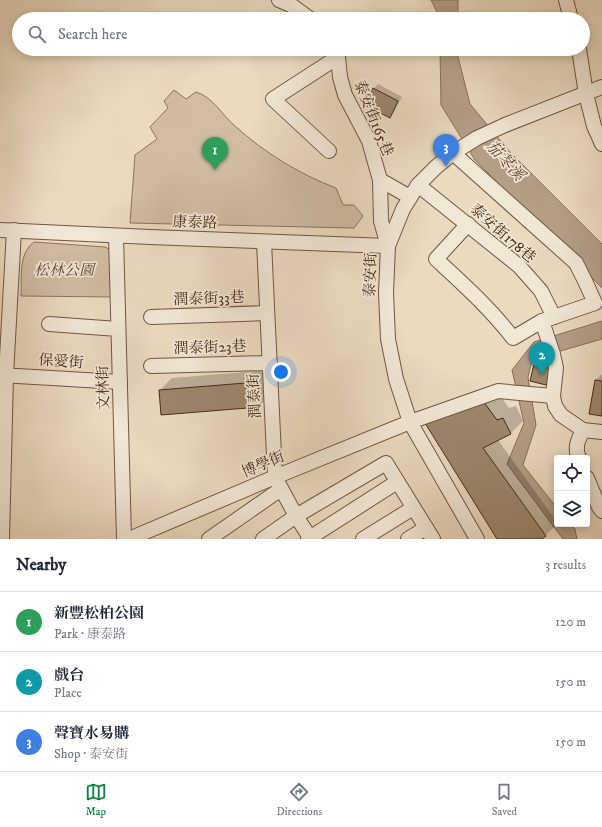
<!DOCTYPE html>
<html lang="en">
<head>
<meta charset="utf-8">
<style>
	:root { --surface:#fff; --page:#f2f2f3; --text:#1f2937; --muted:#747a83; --line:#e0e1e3; --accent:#0b8043 }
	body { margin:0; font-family:"IM FELL DW Pica","Noto Serif TC",serif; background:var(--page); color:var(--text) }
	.controls { position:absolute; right:12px; bottom:12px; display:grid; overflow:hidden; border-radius:4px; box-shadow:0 2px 10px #0003 }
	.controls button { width:36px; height:36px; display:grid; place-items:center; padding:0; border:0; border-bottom:1px solid var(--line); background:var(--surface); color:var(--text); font:20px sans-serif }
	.you { position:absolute; left:281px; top:372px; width:14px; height:14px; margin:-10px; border:3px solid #fff; border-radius:50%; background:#1a73e8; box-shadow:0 0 0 6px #1a73e833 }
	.badge { display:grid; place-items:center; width:26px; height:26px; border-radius:50%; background:var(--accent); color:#fff; font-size:13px; font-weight:700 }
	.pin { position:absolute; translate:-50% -33px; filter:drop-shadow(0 1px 2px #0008) }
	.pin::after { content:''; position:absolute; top:21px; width:14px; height:12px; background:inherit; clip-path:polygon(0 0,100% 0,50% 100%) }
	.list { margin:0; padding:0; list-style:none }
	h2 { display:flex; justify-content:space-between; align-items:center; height:52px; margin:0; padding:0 16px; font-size:17px }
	h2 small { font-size:13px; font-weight:400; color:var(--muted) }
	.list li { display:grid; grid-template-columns:26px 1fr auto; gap:12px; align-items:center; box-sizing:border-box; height:60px; padding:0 16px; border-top:1px solid var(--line) }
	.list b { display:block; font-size:15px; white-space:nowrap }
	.list p { margin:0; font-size:13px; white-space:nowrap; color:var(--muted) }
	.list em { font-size:13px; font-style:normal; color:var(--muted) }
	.icon { flex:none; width:22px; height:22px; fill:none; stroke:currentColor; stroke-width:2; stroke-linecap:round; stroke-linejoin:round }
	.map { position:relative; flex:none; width:602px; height:539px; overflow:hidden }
	.search { position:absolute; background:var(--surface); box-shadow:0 2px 10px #0003; left:12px; right:12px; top:12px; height:44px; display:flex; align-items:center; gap:10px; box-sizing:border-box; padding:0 14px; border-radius:22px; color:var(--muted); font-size:15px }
	.sheet { height:232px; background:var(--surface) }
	nav { display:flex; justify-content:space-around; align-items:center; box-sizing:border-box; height:56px; border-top:1px solid var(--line); background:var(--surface); font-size:11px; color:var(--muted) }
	nav a { display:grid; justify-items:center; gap:2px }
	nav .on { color:var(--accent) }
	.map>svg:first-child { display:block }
	.green { fill:#cfbca3; stroke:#8c735c }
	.water { fill:#b39e86; stroke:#897058 }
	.shadow { fill:#0003 }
	.building { fill:#9d866d; stroke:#492a14 }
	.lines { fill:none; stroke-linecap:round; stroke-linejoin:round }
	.minor-casing { stroke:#71563f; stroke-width:16 }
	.minor { stroke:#f1e7d6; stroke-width:14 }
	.labels { text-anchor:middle; stroke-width:3.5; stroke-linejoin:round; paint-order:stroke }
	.street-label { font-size:15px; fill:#492a14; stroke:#f1e7d6 }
	.park-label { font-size:15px; font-style:italic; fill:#644731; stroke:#f1e7d6 }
	.water-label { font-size:16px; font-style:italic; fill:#644730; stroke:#f1e7d6 }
</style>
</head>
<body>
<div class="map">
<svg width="602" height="539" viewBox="0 0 602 539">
	<rect width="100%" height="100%" fill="#eadac0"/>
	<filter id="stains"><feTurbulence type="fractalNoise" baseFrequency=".005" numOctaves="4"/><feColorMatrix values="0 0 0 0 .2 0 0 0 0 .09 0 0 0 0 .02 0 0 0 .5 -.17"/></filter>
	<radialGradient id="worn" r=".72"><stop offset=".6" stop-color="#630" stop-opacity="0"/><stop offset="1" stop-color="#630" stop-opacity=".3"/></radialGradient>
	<g class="green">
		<path d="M 174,90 L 186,99 L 196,92 C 213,97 222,115 235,126 C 265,153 299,174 336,188 L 343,205 L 354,205 L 363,216 L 354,228 L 130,223 L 135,155 L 157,139 L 150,127 L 168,108 L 164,101 Z"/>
		<path d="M 34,242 L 105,247 L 111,250 L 114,297 L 21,296 C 22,277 18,254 34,242 Z"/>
	</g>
	<g class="water">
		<polygon points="431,0 458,0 458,19 439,19 439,16"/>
		<polygon points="440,49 456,49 470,104 509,151 602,244 602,288 475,160 441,105"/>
		<polygon points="602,321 602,339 540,357 532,361 528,377 536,425 523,465 557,508 557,524 570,524 575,529 577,539 563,539 507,464 524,423 512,370 534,342"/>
	</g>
	<g class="shadow">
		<polygon points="378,84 402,97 394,112 390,116 374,89"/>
		<polygon points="539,360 557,364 531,381 535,364"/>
		<polygon points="270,370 272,394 259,406 160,390 172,378"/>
		<polygon points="602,374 602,415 590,413 596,380"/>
		<polygon points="496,389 509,408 516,406 523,421 511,433 498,440 557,522 557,524 545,536 540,539 498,539 426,423"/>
	</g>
	<g class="building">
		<polygon points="373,88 398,101 390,118 365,105"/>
		<polygon points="534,364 554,368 550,386 530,381"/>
		<polygon points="595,380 602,381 602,416 589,414"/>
		<polygon points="258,382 260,407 161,415 159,390"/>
		<polygon points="483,401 497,420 503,418 511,434 483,448 546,536 542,539 497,539 425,423"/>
	</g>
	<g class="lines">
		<g class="minor-casing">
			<g id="minor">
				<polyline points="279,0 291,5 310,19"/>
				<polyline points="566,0 571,19"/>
				<polyline points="579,49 586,94 594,126 602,144"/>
				<polyline points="329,151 273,99 338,57"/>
				<path d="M 453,153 L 576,263 L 585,281 L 595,303 L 542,321 L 513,338 C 490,308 463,284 436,259 L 468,224"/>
				<polyline points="380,180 410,197"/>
				<polyline points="418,185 519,266 541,291 554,317"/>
				<polyline points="0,230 150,237 388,246 381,221 380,180 369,141 345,95 340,77 338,57 334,49"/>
				<polyline points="116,236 124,539"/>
				<polyline points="264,242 275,477 296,516 311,539"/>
				<polyline points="151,317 267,313"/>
				<polyline points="542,321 553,354 556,368 553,396 555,406 561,415 583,430 602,432"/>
				<polyline points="49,324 118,329"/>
				<polyline points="151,366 270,363"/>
				<polyline points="0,375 120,382"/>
				<path d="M 579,458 C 574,448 578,440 583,430"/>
				<polyline points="587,478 599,507 602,511"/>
				<polyline points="2,539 6,375 14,230"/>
				<polyline points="129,539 275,477 410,422 498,391 553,396"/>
				<polyline points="209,539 281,489"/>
				<polyline points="263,539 296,516 386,463 433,539"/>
				<polyline points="308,539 397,482"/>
				<polyline points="363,539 413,508"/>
				<polyline points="408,539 426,528"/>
				<polyline points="477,539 410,422 396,379 388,339 386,293 388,246 403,209 418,185 436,167 453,153 477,138 505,125 602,87"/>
			</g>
		</g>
		<use href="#minor" class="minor"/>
	</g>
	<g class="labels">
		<g class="street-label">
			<text transform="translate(374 118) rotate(68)" y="5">泰安街165巷</text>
			<text transform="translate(195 222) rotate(2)" y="5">康泰路</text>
			<text transform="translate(503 233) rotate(41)" y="5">泰安街178巷</text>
			<text transform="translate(370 275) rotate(-88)" y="5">泰安街</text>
			<text transform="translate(209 298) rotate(-2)" y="5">潤泰街33巷</text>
			<text transform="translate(210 347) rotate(-2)" y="5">潤泰街23巷</text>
			<text transform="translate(61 361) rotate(4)" y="5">保愛街</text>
			<text transform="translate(103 388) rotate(-92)" y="5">文林街</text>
			<text transform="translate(254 396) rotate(-93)" y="5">潤泰街</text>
			<text transform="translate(263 464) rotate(-23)" y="5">博學街</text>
		</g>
		<g class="park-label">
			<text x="64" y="275">松林公園</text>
		</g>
		<g class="water-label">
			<text transform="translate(506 160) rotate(47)" y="6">茄苳溪</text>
		</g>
	</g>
	<rect width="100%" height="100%" filter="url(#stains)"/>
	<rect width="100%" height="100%" fill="url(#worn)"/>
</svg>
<div class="controls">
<button><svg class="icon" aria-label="locate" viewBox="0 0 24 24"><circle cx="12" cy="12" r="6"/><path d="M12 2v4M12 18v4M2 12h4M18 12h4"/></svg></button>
<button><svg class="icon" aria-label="layers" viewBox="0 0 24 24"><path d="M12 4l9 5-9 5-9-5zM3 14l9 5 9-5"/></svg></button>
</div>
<div class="you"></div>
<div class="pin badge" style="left:215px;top:170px;background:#2e9e5b">1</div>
<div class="pin badge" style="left:542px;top:375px;background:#0f9aa8">2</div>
<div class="pin badge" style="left:446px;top:167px;background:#3f7fe0">3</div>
<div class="search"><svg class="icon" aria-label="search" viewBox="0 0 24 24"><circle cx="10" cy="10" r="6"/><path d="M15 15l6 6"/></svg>Search here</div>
</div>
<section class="sheet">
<h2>Nearby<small>3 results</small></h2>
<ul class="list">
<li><span class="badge" style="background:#2e9e5b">1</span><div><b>新豐松柏公園</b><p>Park · 康泰路</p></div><em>120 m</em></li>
<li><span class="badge" style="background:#0f9aa8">2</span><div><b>戲台</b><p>Place</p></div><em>150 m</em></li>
<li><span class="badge" style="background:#3f7fe0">3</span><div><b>聲寶水易購</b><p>Shop · 泰安街</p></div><em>150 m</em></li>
</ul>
</section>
<nav>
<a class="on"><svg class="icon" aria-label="map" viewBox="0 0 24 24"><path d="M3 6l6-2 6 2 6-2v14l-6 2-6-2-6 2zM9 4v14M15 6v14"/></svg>Map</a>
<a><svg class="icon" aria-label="directions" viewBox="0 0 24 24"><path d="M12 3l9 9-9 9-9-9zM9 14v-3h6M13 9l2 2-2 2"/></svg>Directions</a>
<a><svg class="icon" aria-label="saved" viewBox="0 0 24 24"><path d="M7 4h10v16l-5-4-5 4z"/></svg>Saved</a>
</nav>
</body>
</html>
